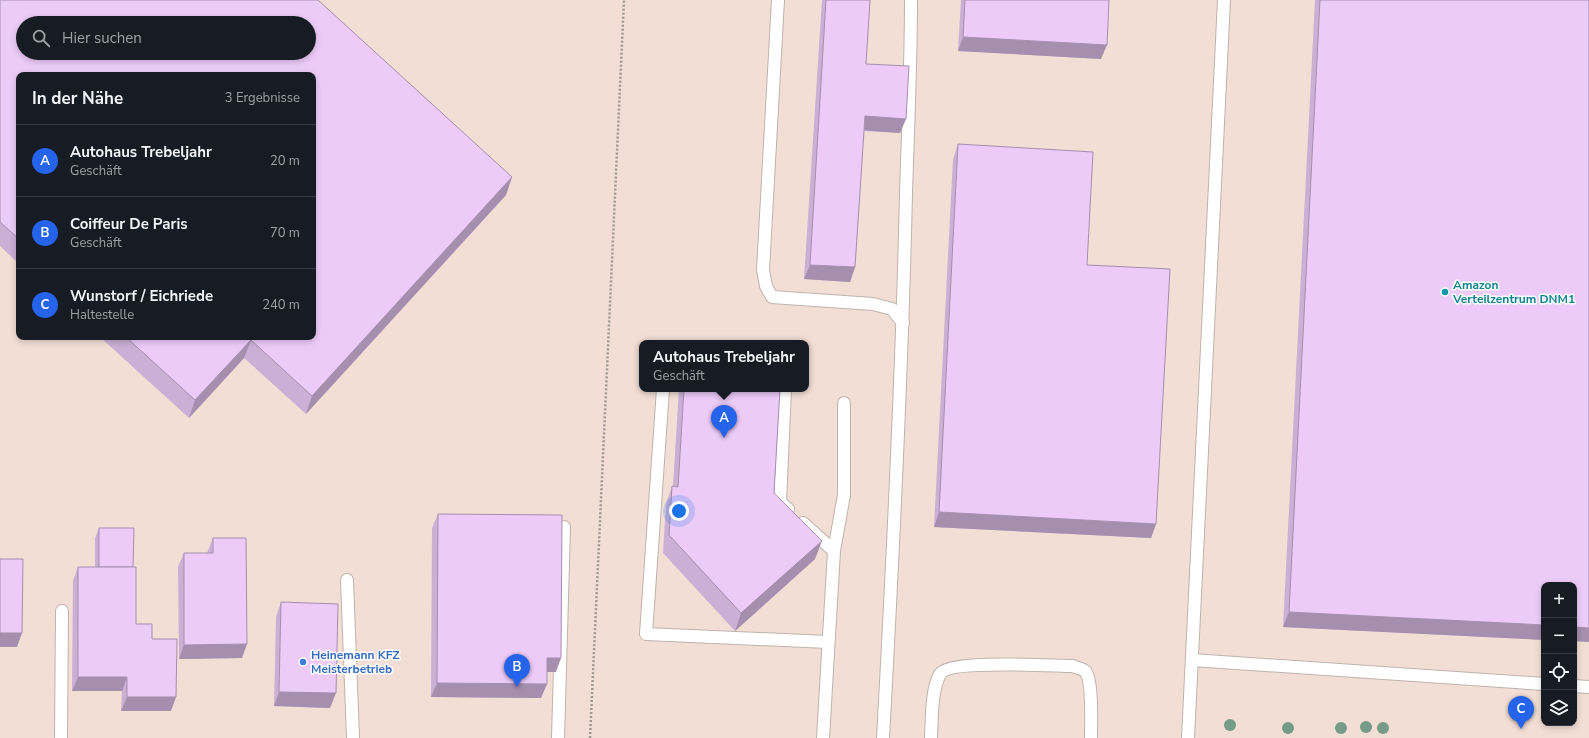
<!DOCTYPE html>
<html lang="de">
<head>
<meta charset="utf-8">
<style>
	:root { --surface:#171b24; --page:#20242c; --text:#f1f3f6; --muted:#9ea1a6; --line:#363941; --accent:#2563eb }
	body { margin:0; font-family:"Nunito Sans",sans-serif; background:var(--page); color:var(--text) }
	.controls { position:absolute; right:12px; bottom:12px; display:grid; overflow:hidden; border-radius:8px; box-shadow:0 2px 6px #0003 }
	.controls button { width:36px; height:36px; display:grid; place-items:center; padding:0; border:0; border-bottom:1px solid var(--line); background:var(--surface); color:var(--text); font:20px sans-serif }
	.you { position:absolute; left:679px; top:511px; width:14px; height:14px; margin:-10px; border:3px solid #fff; border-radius:50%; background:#1a73e8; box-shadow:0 0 0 6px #1a73e833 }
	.badge { display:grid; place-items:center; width:26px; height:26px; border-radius:50%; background:var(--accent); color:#fff; font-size:13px; font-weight:700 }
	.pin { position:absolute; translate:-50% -33px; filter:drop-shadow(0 1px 2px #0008) }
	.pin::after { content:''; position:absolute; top:21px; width:14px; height:12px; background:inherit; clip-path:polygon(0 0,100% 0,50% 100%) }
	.popup { position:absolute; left:639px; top:340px; width:170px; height:52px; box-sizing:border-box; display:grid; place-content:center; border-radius:8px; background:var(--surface); filter:drop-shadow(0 1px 3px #0005); font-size:13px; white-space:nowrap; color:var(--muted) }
	.popup b { font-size:15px; color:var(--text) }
	.popup::after { content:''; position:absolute; left:50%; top:100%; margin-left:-8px; border:8px solid transparent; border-top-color:var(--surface) }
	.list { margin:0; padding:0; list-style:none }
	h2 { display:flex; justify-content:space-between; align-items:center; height:52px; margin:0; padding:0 16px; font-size:17px }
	h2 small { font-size:13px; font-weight:400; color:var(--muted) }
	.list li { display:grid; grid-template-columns:26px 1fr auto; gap:12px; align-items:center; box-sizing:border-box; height:72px; padding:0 16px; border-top:1px solid var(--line) }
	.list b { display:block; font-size:15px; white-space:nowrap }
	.list p { margin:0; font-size:13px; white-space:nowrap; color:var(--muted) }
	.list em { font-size:13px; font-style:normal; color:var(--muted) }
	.icon { flex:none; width:22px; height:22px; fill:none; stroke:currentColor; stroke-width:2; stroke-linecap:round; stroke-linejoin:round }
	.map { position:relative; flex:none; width:1589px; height:738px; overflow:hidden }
	.search { position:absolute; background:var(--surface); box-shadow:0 2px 6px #0003; left:16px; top:16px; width:300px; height:44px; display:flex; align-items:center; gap:10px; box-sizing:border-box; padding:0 14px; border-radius:22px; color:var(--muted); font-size:15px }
	.panel { position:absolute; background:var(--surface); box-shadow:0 2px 6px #0003; left:16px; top:72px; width:300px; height:268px; border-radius:8px }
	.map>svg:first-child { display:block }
	.built { fill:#f3ded5; fill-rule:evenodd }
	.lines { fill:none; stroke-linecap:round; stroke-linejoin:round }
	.lane-casing { stroke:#bfb3ad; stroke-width:14 }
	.path { stroke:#a09793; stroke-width:2.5; stroke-dasharray:2 2; stroke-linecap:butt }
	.lane { stroke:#fff; stroke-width:12 }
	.tree { fill:#769c88 }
	.wall { fill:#cbafd5 }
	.shaded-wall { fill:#a58eae }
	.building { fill:#eccbf8; stroke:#a58eae; fill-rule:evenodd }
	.culture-dot { fill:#0f9aa8; stroke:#fff; stroke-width:1.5 }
	.shop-dot { fill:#3f7fe0; stroke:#fff; stroke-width:1.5 }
	.labels { text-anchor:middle; stroke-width:3; stroke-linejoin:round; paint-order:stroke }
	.culture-label { font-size:12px; font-weight:bold; fill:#0d838f; stroke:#fff; text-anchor:start }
	.shop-label { font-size:12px; font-weight:bold; fill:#366cbe; stroke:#fff; text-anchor:start }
</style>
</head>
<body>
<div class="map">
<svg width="1589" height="738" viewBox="0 0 1589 738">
	<rect width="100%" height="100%" fill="#f8ece6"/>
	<path class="built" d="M 0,0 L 1589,0 L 1589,738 L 0,738 ZM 23,23 L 309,23 L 309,53 L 23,53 ZM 19,75 L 313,75 L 313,337 L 19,337 ZM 642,343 L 806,343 L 806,389 L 642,389 ZM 1544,585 L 1574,585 L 1574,723 L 1544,723 Z"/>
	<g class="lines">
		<g class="lane-casing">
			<g id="lane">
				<polyline points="778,0 763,270 766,286 772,297 873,304 892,309 903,323"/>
				<polyline points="663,389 646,634 828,642"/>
				<polyline points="785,389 780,502 788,509"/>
				<polyline points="803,523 834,551 823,738"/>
				<polyline points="834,551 844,495 844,403"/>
				<polyline points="347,580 353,738"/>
				<polyline points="1192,660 1544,684"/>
				<polyline points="1574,686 1589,687"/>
				<polyline points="61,738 62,611"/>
				<polyline points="558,738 564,527"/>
				<path d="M 883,738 C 893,556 902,375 906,193 C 908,129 911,64 911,0"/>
				<path d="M 931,738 C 932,720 931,690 940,674 C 949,659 1053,666 1073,666 C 1077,668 1083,669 1085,671 C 1093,679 1091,726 1091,738"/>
				<polyline points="1188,738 1224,0"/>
			</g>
		</g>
		<polyline class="path" points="590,738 624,0"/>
		<use href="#lane" class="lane"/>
	</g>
	<g class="tree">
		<circle cx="1230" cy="725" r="6"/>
		<circle cx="1366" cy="727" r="6"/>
		<circle cx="1288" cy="728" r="6"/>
		<circle cx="1341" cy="728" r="6"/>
		<circle cx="1383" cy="728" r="6"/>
	</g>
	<g class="wall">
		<polygon points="0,0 512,177 506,195 306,414 244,358 189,418 100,337 313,337 19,75 19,264 0,246"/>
		<polygon points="822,0 870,0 866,64 900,133 864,131 855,267 850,282 804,279"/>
		<polygon points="961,0 1109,0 1101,59 958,51"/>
		<polygon points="1315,0 1589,0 1589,642 1283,627"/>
		<polygon points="958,144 1087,265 1156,524 1151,538 934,527 953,159"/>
		<polygon points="679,389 780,389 774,493 815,559 735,631 663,553 666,504 672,486 673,486"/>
		<polygon points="438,514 556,672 547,672 541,698 431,697 432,528"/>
		<polygon points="99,528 133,567 136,624 152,639 171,711 121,711 122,691 72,691 73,581 78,567 95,567 95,538"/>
		<polygon points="213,538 242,658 179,659 178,567 184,553 207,553"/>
		<polygon points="281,602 330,708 274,706 276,617"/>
	</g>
	<g class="shaded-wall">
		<polygon points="963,37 1107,45 1101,59 958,51"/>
		<polygon points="865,116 906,119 900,133 859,130"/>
		<polygon points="512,177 506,195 306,414 312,396"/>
		<polygon points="810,265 855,267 850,282 804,279"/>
		<polygon points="251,340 244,358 189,418 195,400"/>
		<polygon points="939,512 1156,524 1151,538 934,527"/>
		<polygon points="822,541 815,559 735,631 741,613"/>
		<polygon points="1289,612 1544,625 1544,640 1283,627"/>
		<polygon points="1574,627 1589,628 1589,642 1574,641"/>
		<polygon points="0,633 22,633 17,647 0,647"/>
		<polygon points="247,644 242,658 179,659 184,645"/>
		<polygon points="547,658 561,658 556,672 542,672"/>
		<polygon points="78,677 127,677 122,691 72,691"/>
		<polygon points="437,683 547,684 541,698 431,697"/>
		<polygon points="279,692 336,693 330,708 274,706"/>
		<polygon points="127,697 176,697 171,711 121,711"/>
	</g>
	<g class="building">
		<path d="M 0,0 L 318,0 L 512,177 L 312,396 L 251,340 L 195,400 L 126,337 L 313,337 L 313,75 L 19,75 L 19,239 L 0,222 ZM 23,23 L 309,23 L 309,53 L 23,53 Z"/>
		<polygon points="826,0 870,0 866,64 909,66 906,119 865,116 855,267 810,265"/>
		<polygon points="965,0 1109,0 1107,45 963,37"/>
		<polygon points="1320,0 1589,0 1589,628 1574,627 1574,585 1544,585 1544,625 1289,612"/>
		<polygon points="958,144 1093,152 1087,265 1170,269 1156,524 939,512"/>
		<polygon points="684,389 780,389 774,493 822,541 741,613 669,535 672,486 678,487"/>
		<polygon points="438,514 562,515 561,658 547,658 547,684 437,683"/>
		<polygon points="99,528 134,528 133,567 99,567"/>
		<polygon points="213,538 246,538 247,644 184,645 184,553 213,553"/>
		<polygon points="0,559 23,559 22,633 0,633"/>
		<polygon points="78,567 136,567 136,624 152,624 152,639 177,639 176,697 127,697 127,677 78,677"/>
		<polygon points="281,602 338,604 336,693 279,692"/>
	</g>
	<circle class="culture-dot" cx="1445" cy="292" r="4"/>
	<circle class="shop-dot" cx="303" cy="662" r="4"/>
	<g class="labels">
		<g class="culture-label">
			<text x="1453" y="289">Amazon<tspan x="1453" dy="14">Verteilzentrum DNM1</tspan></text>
		</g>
		<g class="shop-label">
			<text x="311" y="659">Heinemann KFZ<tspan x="311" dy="14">Meisterbetrieb</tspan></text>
		</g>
	</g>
</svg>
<div class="controls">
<button>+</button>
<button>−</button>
<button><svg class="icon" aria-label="locate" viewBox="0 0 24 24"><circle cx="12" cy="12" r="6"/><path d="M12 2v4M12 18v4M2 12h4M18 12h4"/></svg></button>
<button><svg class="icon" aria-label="layers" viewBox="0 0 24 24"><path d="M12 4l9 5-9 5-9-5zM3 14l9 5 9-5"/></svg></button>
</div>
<div class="you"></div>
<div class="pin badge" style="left:724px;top:438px">A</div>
<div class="popup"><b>Autohaus Trebeljahr</b>Geschäft</div>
<div class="pin badge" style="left:517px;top:687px">B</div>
<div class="pin badge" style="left:1521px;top:729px">C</div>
<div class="search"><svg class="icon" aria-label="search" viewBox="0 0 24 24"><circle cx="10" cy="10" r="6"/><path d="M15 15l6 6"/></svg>Hier suchen</div>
<section class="panel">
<h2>In der Nähe<small>3 Ergebnisse</small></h2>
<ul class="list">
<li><span class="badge">A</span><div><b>Autohaus Trebeljahr</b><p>Geschäft</p></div><em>20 m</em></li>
<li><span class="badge">B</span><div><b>Coiffeur De Paris</b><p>Geschäft</p></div><em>70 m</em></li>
<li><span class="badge">C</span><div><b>Wunstorf / Eichriede</b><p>Haltestelle</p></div><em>240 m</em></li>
</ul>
</section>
</div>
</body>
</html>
